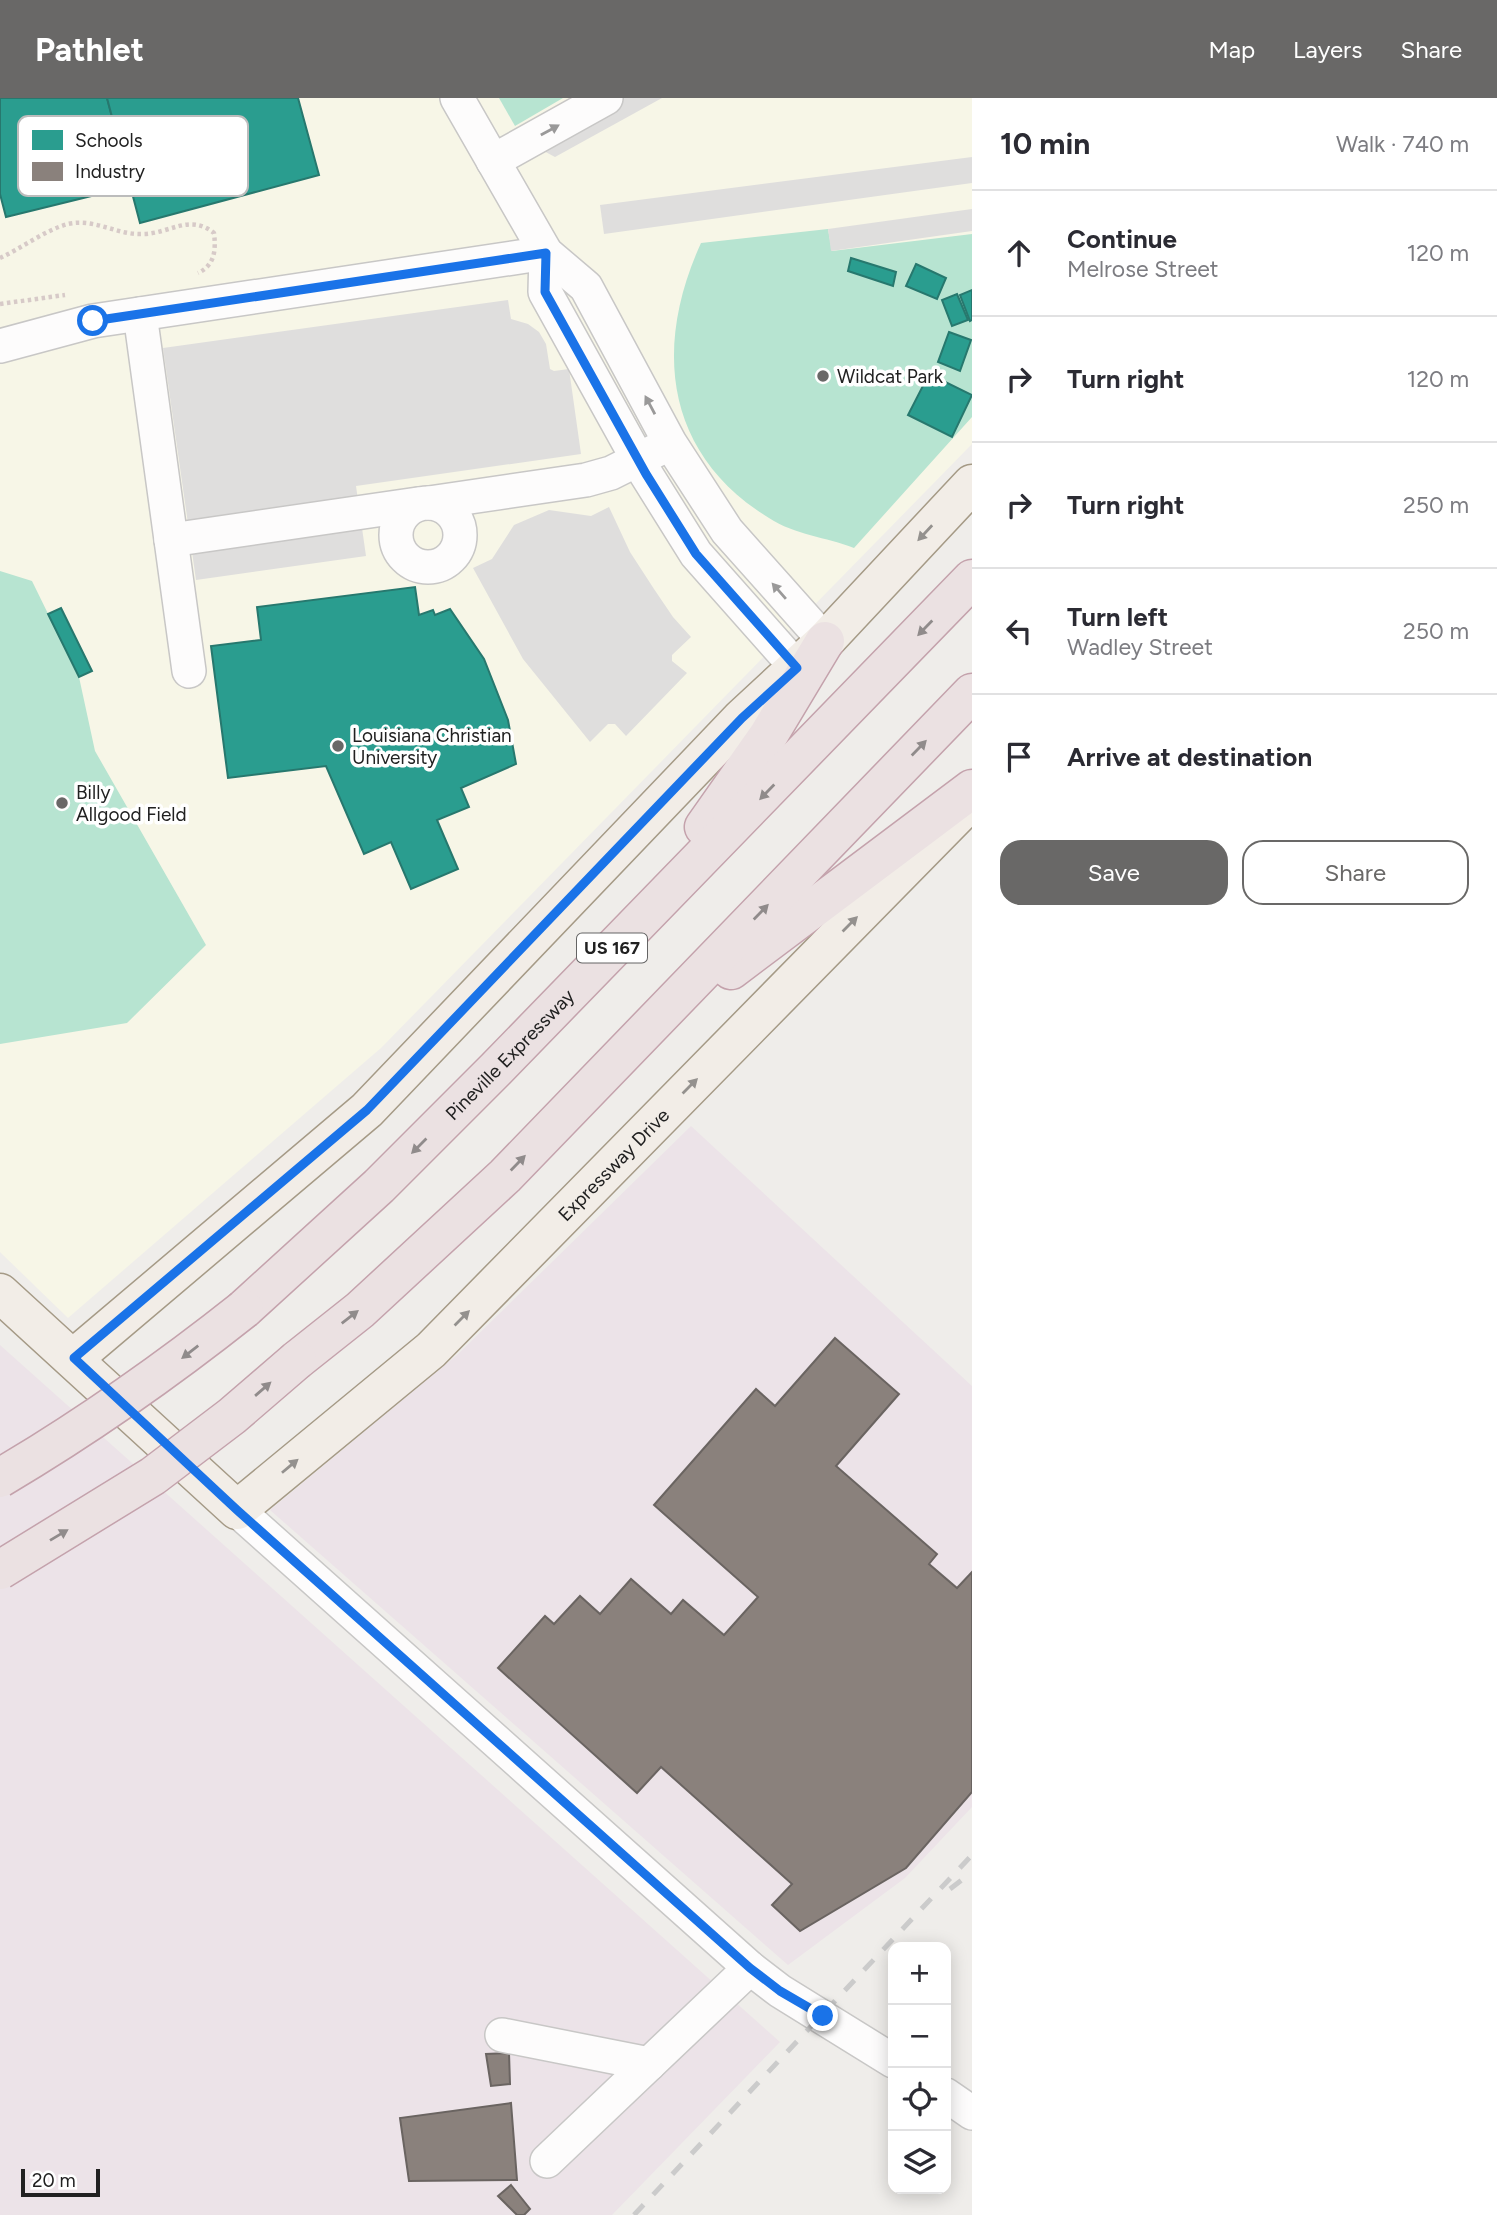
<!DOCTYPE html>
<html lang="en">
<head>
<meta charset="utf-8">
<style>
	:root { --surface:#fff; --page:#f2f2f3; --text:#2b2b33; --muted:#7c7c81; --line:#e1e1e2; --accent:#696867 }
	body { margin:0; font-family:Figtree,sans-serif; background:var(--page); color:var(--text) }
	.controls { position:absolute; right:21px; bottom:21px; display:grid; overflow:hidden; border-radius:14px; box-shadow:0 4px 18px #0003 }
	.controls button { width:63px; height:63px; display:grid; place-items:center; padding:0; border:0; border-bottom:2px solid var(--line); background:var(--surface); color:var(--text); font:35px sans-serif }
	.scale { position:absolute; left:21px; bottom:18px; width:79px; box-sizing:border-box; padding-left:7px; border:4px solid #212121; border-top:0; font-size:19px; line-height:24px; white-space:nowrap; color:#212121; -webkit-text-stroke:5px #fff; paint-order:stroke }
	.stop { position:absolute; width:21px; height:21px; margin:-16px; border:5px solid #1a73e8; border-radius:50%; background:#fff }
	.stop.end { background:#1a73e8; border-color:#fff; box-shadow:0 2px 7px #0008 }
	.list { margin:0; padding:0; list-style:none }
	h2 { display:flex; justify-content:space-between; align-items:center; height:91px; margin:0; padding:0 28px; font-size:30px }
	h2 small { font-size:23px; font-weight:400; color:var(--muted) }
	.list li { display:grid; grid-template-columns:46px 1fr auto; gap:21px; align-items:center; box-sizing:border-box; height:126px; padding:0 28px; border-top:2px solid var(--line) }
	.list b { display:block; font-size:26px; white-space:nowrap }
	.list p { margin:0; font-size:23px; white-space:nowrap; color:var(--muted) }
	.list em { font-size:23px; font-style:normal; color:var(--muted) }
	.actions { display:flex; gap:14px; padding:21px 28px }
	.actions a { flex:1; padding:16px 0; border:2px solid var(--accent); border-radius:21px; text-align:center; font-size:24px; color:var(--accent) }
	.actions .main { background:var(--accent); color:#fff }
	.icon { flex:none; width:38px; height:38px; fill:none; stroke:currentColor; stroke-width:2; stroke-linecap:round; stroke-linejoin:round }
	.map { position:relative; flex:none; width:972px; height:2117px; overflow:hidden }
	header { display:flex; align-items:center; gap:42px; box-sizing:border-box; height:98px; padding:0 35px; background:var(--accent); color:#fff }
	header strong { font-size:33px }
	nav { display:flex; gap:38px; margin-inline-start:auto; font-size:24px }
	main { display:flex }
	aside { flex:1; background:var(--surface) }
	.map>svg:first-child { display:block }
	.industrial { fill:#ece3e8 }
	.education { fill:#f7f6e7 }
	.pitch { fill:#b7e4d1 }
	.parking { fill:#dfdedd }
	.schools { fill:#2a9d8f; stroke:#27786e; stroke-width:2 }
	.industry { fill:#8a817c; stroke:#6a6461; stroke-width:2 }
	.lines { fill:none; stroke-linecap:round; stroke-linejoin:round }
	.minor-casing { stroke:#c8c7c6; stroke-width:36 }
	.major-casing { stroke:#a59a86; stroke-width:41 }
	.highway-casing { stroke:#c4a2ac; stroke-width:41 }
	.path { stroke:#d7cac8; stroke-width:4.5; stroke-dasharray:3.5 3.5; stroke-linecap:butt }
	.minor { stroke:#fdfcfc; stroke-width:33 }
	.major { stroke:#f2ede7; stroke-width:38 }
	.highway { stroke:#ebe1e2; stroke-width:38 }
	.rail { stroke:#cbcbcb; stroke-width:5; stroke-dasharray:14 14; stroke-linecap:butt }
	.highway-bridge-casing { stroke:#c4a2ac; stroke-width:41; stroke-linecap:butt }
	.highway-bridge { stroke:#ebe1e2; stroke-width:38 }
	.oneway { fill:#9a9999 }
	.oneway2 { fill:#94918e }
	.oneway3 { fill:#908b8b }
	.route { stroke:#1a73e8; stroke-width:9 }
	.poi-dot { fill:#696867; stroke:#fff; stroke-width:2.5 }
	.labels { text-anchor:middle; stroke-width:7; stroke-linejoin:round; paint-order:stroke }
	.shield { fill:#fff; stroke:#646464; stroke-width:2 }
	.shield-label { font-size:18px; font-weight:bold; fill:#212121 }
	.poi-label { font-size:19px; fill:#212121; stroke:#fff; text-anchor:start }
	.street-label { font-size:19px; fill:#212121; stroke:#fff }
	.key { fill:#fff; stroke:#bcbcbc; stroke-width:2 }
	.key-label { font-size:19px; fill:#212121 }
</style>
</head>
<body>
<header>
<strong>Pathlet</strong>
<nav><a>Map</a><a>Layers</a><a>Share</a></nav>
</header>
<main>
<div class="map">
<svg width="972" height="2117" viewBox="0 0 972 2117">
	<rect width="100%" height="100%" fill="#efedea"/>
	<g class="industrial">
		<polygon points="691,1028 972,1288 972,1709 905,1780 788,1867 270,1412 457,1257"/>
		<polygon points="0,1247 780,1944 612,2117 0,2117"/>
	</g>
	<polygon class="education" points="0,0 972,0 972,346 381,950 68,1220 0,1154"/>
	<g class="pitch">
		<polygon points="499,0 563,0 515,28"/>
		<path d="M 828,131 L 832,153 L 972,136 L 972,319 L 854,450 C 826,439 795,437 769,420 C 665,356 653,250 701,145 Z"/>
		<polygon points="0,473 32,483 79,579 95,653 206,847 127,925 0,946"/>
	</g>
	<g class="parking">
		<polygon points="590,0 662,0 555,59 527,44"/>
		<polygon points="972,59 972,85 604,136 600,107"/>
		<polygon points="972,111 972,133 831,153 828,131"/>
		<polygon points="508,202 511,221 528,226 539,234 546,246 550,271 554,273 569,271 581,356 356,388 366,458 196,482 163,250"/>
		<polygon points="609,409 630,454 654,491 673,519 691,539 672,557 672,563 687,575 626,638 615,626 608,626 590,644 523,561 473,470 492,461 514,427 549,412 591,418"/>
	</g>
	<g class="schools">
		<polygon points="0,0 107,0 127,75 117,78 120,91 6,119 0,96"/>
		<polygon points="107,0 298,0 319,77 140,125"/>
		<polygon points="851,160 896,174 893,188 848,173"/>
		<polygon points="916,166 946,180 937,201 906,188"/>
		<polygon points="972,192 972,222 970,223 960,197"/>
		<polygon points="957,196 968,222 952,228 942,202"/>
		<polygon points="949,234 971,242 960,273 938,264"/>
		<polygon points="929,276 972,297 952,339 908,317"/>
		<polygon points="415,489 419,517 433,512 435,517 450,511 484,561 508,622 516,666 461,690 469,709 437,722 458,771 411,791 391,744 364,756 326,668 228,680 211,548 261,542 257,509"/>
		<polygon points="61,510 92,573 79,579 48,516"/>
	</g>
	<g class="industry">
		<polygon points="835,1240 899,1296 836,1368 937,1456 929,1466 957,1490 972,1474 972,1694 906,1770 800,1833 772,1807 792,1786 661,1669 637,1695 498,1570 545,1518 554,1526 580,1498 600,1516 631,1481 671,1516 683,1502 724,1537 758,1499 654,1407 756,1291 775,1308"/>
		<polygon points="509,1955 510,1986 491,1988 486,1956"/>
		<polygon points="511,2005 517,2082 409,2083 400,2020"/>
		<polygon points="511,2087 530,2111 524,2117 517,2117 498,2098"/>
	</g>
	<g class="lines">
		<g class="minor-casing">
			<g id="minor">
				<polyline points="457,0 546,155 586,189 670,345 727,433 825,543"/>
				<polyline points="493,63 606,0"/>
				<polyline points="546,155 545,194 646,376 696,456 797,570"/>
				<polyline points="140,216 189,573"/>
				<polyline points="0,248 93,223 546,155"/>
				<circle cx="428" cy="437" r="32"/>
				<polyline points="429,405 586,382 611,375 659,351"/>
				<polyline points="171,442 418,406"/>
				<polyline points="237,1412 750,1870 780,1893 893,1963"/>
				<polyline points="502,1937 649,1966"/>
				<polyline points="946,1997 972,2015"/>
				<polyline points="547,2063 750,1870"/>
			</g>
		</g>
		<g class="major-casing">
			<g id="major">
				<path id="s1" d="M 0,1195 L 237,1412 L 431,1252 L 958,716"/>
				<polyline points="74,1260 367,1012 742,620 825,543 972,386"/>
			</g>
		</g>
		<g class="highway-casing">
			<g id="highway">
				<polyline points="704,729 768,638 825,543"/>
				<polyline points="731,872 972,691"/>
				<path id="s2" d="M 244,1211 L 379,1088 L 496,971 L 972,481"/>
				<polyline points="297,1262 360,1212 505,1078 972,595"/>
			</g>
		</g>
		<g class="path">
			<path d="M 0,160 C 22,150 45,132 68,126 C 95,120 116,137 142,136 C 170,136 189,115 214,135 C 216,152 215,167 198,175"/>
			<polyline points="0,206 65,197"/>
		</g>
		<use href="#minor" class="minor"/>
		<use href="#major" class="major"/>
		<use href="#highway" class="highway"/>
		<g class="rail">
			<polyline points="950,1791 972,1774"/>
			<polyline points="634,2117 972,1757"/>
		</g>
		<g class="highway-bridge-casing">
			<g id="highway-bridge">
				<path d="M 0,1380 C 86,1329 166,1273 244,1211"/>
				<polyline points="0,1472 153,1378 232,1318 297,1262"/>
			</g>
		</g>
		<use href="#highway-bridge" class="highway-bridge"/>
	</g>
	<defs><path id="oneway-solid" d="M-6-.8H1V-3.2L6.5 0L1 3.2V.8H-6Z" transform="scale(1.75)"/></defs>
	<g class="oneway">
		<use href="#oneway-solid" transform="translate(550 32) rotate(-29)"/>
		<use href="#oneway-solid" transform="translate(650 307) rotate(-118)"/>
		<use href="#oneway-solid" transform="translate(779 493) rotate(-131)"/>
	</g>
	<g class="oneway2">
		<use href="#oneway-solid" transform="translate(925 435) rotate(133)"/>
		<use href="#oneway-solid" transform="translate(850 826) rotate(-45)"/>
		<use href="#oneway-solid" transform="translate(690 988) rotate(-45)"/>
		<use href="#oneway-solid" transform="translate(462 1220) rotate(-45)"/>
		<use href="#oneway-solid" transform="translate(290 1368) rotate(-40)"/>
	</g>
	<g class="oneway3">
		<use href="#oneway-solid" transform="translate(925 530) rotate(134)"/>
		<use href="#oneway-solid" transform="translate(919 650) rotate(-46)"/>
		<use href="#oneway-solid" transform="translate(767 694) rotate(134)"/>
		<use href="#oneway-solid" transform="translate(761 814) rotate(-46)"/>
		<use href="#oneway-solid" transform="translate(419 1048) rotate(135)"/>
		<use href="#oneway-solid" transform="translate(518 1065) rotate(-46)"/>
		<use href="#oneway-solid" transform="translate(350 1219) rotate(-38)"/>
		<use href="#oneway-solid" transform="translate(190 1254) rotate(142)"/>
		<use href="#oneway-solid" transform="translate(263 1291) rotate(-41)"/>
		<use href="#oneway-solid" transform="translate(59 1437) rotate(-31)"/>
	</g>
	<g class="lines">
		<polyline class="route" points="93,223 546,155 545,194 646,376 696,456 797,570 742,620 367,1012 74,1260 237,1412 750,1870 780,1893 823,1918"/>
	</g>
	<g class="poi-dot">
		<circle cx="823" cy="278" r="7"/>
		<circle cx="338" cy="648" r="7"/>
		<circle cx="62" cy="705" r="7"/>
	</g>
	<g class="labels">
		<rect class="shield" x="577" y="835.5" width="70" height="29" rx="5"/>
		<g class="shield-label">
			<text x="612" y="856">US 167</text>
		</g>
		<g class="poi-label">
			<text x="837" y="285">Wildcat Park</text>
			<text x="352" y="644">Louisiana Christian<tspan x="352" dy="22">University</tspan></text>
			<text x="76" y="701">Billy<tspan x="76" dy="22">Allgood Field</tspan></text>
		</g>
		<g class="street-label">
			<text dy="7" stroke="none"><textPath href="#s2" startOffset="368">Pineville Expressway</textPath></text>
			<text dy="7" stroke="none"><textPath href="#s1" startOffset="833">Expressway Drive</textPath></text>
		</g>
	</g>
	<rect x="18" y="18" width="230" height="80" rx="10" class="key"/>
	<rect x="32" y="32" width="31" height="20" fill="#2a9d8f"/>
	<rect x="32" y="64" width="31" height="19" fill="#8a817c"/>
	<g class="key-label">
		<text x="75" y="49">Schools</text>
		<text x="75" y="80">Industry</text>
	</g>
</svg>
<div class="controls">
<button>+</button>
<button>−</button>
<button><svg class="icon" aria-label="locate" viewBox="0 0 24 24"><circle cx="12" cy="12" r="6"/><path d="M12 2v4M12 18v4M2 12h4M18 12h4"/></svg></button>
<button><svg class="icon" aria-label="layers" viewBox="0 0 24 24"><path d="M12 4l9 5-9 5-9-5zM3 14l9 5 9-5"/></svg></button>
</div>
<div class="scale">20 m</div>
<div class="stop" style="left:93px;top:223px"></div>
<div class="stop end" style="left:823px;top:1918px"></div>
</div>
<aside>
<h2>10 min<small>Walk · 740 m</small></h2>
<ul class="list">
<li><svg class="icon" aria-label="ahead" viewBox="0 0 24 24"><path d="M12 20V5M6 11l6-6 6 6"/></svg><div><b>Continue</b><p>Melrose Street</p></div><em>120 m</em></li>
<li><svg class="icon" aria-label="right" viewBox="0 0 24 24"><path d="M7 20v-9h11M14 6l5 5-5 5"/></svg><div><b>Turn right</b></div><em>120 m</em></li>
<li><svg class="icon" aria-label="right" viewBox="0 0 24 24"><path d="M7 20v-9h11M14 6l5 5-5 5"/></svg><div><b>Turn right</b></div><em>250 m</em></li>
<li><svg class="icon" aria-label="left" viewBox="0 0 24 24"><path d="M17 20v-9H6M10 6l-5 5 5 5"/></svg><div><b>Turn left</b><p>Wadley Street</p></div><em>250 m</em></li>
<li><svg class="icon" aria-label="arrive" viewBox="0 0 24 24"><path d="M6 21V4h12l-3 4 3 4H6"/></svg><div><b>Arrive at destination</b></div></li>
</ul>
<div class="actions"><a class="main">Save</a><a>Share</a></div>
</aside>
</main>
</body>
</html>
